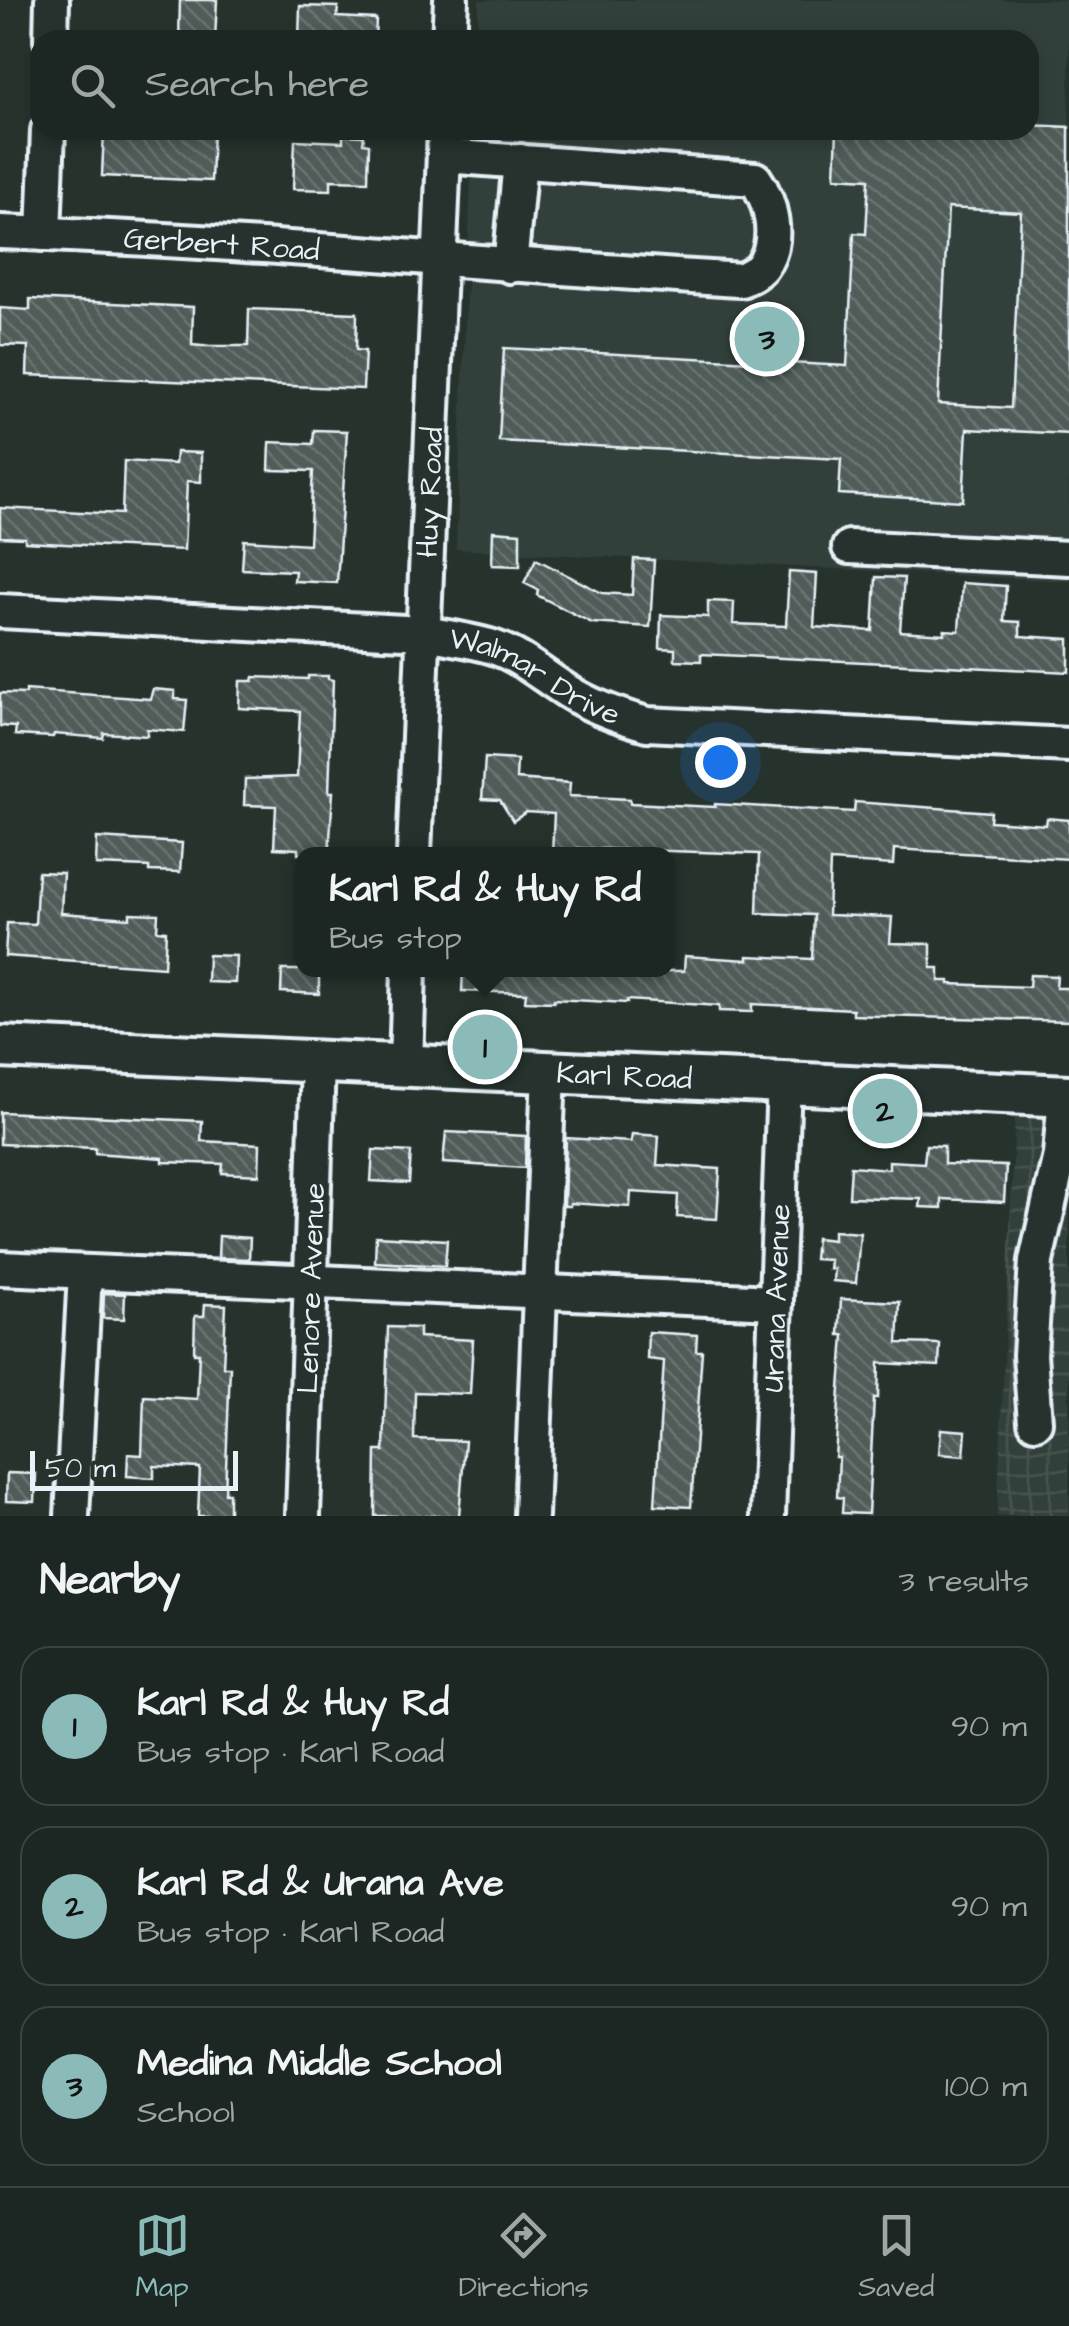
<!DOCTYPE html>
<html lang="en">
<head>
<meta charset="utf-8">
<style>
	:root { --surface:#1c2622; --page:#29322f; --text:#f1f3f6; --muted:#a0a5a5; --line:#3a4340; --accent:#8bbbb9 }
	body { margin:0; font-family:"Architects Daughter",sans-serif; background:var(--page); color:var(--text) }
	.scale { position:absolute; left:30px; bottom:25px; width:208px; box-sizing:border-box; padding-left:10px; border:5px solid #e8f1f8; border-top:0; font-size:28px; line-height:35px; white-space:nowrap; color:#e8f1f8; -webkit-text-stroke:8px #26332d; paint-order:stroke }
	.you { position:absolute; left:720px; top:762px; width:35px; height:35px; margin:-25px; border:8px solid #fff; border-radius:50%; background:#1a73e8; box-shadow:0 0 0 15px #1a73e833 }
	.badge { display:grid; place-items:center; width:65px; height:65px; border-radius:50%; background:var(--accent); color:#111; font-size:32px; font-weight:700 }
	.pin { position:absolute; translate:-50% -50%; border:5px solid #fff; box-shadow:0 2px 10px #0006 }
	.popup { position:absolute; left:295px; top:847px; width:380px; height:130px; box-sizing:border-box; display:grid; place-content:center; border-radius:20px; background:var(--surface); filter:drop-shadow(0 2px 8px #0005); font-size:32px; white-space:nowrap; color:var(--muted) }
	.popup b { font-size:38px; color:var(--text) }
	.popup::after { content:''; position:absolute; left:50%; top:100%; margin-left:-20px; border:20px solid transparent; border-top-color:var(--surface) }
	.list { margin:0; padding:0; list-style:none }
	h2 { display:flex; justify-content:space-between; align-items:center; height:130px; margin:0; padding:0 40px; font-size:42px }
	h2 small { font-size:32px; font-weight:400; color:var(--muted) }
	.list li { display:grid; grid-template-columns:65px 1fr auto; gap:30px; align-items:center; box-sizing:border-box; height:160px; margin:0 20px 20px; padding:0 20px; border:2px solid var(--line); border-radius:30px }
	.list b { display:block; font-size:38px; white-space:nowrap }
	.list p { margin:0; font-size:32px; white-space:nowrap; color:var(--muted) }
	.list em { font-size:32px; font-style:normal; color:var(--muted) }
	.icon { flex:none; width:55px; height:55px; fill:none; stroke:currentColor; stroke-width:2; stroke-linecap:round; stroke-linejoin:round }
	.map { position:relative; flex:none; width:1069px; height:1516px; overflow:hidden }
	.search { position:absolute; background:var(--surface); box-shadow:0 5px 15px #0003; left:30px; right:30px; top:30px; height:110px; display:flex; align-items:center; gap:25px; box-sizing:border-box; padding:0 35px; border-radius:30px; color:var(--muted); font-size:38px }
	.sheet { height:670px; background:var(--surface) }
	nav { display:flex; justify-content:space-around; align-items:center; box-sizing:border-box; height:140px; border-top:2px solid var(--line); background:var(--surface); font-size:28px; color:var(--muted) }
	nav a { display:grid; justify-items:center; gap:5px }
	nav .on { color:var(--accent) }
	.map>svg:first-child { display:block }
	.built { fill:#333f3a }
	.industrial { fill:url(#industrial-grid) }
	.building { fill:url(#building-back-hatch); stroke:#e8f1f8; stroke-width:2.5; fill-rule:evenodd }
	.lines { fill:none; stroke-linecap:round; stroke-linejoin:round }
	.minor-casing { stroke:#e8f1f8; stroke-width:40 }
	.major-casing { stroke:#e8f1f8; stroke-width:48 }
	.minor { stroke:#26332d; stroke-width:32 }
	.major { stroke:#26332d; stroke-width:40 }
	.labels { text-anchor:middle; stroke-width:9; stroke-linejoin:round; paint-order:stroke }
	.street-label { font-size:30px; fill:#e8f1f8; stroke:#26332d }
</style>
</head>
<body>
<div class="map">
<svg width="1069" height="1516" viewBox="0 0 1069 1516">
	<defs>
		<pattern id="industrial-grid" width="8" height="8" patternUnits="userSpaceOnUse" patternTransform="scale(2.5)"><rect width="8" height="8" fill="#333f3a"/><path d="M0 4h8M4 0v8" fill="none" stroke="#47524e"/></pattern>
		<pattern id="building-back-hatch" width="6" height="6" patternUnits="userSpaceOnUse" patternTransform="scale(2.5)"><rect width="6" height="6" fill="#505c59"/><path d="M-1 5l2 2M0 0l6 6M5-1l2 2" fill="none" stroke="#697472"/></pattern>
	</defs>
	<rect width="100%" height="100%" fill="#26332d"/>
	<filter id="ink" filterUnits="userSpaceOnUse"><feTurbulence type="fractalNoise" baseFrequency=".01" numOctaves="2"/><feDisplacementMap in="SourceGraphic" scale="20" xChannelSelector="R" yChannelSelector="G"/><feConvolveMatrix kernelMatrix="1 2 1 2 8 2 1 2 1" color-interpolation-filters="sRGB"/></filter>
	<g filter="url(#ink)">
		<polygon class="built" points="479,0 1069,0 1069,581 456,549 473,130 1029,130 1029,40 477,40"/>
		<polygon class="industrial" points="1016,1094 1069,1096 1069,1516 997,1516"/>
		<g class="building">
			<polygon points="180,0 217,0 215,40 179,40"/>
			<polygon points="300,6 338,7 337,17 376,19 375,40 299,40"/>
			<path d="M 1029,125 L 1069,127 L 1069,434 L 967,429 L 963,501 L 839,494 L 841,459 L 499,441 L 504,348 L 847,366 L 854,233 L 866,234 L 869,179 L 835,177 L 837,130 L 1029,130 ZM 948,208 L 1021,212 L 1011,408 L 938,404 Z"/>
			<polygon points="104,130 213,130 211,181 102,176"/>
			<polygon points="343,135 364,136 363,143 369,144 368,181 331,180 331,190 293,189 295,140 343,142"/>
			<polygon points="30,299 193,307 192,345 202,346 248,346 249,309 357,313 356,350 365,351 363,389 27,375 28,346 0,345 0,308 30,310"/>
			<polygon points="314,430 347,431 337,583 294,581 295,571 242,569 244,540 309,544 313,471 269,470 270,442 313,444"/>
			<polygon points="176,452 201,453 201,482 187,481 184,550 25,542 25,538 0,537 0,508 122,514 124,461 175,464"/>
			<polygon points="493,531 520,533 520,566 492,565"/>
			<polygon points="536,559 602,593 632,595 634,559 654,560 650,627 592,623 537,595 538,590 524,583"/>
			<polygon points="789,572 817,574 814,627 831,628 873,631 876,577 904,578 900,631 944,634 944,630 959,631 962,583 1006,586 1004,621 1020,622 1020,636 1069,639 1069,672 701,654 701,661 675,660 675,649 660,648 661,615 708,617 708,601 734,602 733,624 786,626"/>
			<polygon points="308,676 328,676 328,679 333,680 329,792 333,792 329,854 298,854 298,849 274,848 276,806 244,805 245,779 297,777 300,711 239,708 240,681 253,681 254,677 308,679"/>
			<polygon points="153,689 175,691 175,699 187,700 184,732 147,729 147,736 104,733 103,738 54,734 53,737 15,735 16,727 0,726 0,693 26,694 26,690 150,699"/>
			<polygon points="485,758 517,760 516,779 570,783 569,796 630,799 630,803 715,807 715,804 854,812 855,802 991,812 990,821 1046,825 1047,818 1069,820 1069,859 894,849 893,865 830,861 828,915 892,917 890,943 931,944 931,968 939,968 939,981 949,981 949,984 1029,987 1030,975 1057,976 1056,988 1069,988 1069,1021 879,1016 853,1015 853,1009 752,1004 752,1012 719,1011 719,1006 627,1000 627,1003 554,999 554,1002 525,1001 526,993 462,991 463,970 684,971 685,956 748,960 748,956 812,959 814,915 757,913 759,854 578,848 577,854 552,854 554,814 526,812 513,821 500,800 482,799"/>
			<polygon points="97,838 182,843 180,872 149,871 149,867 96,865"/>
			<polygon points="38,872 63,873 61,913 130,918 130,913 158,914 157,930 166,931 164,967 5,956 7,923 35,924"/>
			<polygon points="208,955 236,956 235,983 207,982"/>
			<polygon points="282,970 319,970 319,994 281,992"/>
			<polygon points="0,1112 202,1121 201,1141 260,1144 259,1175 222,1173 223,1164 163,1162 163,1158 95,1153 95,1148 0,1144"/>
			<polygon points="446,1132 526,1136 525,1168 443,1163"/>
			<polygon points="632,1134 659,1136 657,1165 720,1169 717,1219 677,1217 678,1195 631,1192 630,1207 570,1203 570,1206 564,1206 566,1138 631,1142"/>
			<polygon points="926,1145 944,1146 944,1164 1006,1166 1004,1202 942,1199 942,1208 920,1207 921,1199 849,1197 851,1166 889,1169 889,1161 924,1163"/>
			<polygon points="373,1150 411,1152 409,1183 371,1181"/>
			<polygon points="833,1231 860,1233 856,1283 833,1281 834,1269 829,1269 830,1260 814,1259 816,1238 833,1240"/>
			<polygon points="219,1236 250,1238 249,1259 218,1258"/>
			<polygon points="376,1236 447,1240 445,1266 375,1262"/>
			<polygon points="104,1293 125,1294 124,1319 103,1318"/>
			<polygon points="841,1299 900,1302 898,1343 940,1344 939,1366 879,1363 878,1398 874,1398 868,1514 842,1513 843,1498 837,1497 839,1457 835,1457 844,1335 839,1335"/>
			<polygon points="205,1304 226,1305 223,1367 230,1367 225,1493 229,1493 229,1516 198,1516 200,1468 154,1466 154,1478 127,1476 128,1454 142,1455 144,1396 197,1399 199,1353 194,1353 195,1316 204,1316"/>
			<polygon points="388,1327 419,1328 419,1337 473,1340 470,1394 415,1392 414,1439 465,1441 459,1516 375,1516 376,1451 384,1451"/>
			<polygon points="648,1332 697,1335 696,1351 702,1351 691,1507 655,1505 664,1361 647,1359"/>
			<polygon points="941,1429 966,1431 964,1456 939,1454"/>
			<polygon points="7,1473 36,1474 35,1502 6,1501"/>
		</g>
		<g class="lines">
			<g class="minor-casing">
				<g id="minor">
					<polyline points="51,40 52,0"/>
					<polyline points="449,40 451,0"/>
					<path id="s1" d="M 0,232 C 248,241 494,265 741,280 C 747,277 758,272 762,266 C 781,241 771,201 755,179 L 444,156"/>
					<polyline points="44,234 48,130"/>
					<polyline points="510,266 520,161"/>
					<polyline points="849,547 1069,558"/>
					<path id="s2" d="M 0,611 L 424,633 C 447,637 471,640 493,647 C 521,656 543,676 567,691 C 592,707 618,716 647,724 L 1069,745"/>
					<path id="s3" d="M 414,854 L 445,130"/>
					<polyline points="406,1065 409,970"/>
					<polyline points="0,1268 776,1302"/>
					<polyline points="1035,1422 1030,1355 1036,1261 1060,1155 1065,1096"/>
					<polyline points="72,1516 85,1273"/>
					<path id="s4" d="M 303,1516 L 318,1063"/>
					<polyline points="531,1516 549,1072"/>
					<path id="s5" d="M 768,1516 L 784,1082"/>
				</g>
			</g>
			<g class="major-casing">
				<g id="major">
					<path id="s6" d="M 0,1047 L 1069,1096"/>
				</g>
			</g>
			<use href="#minor" class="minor"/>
			<use href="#major" class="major"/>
		</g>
	</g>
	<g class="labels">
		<g class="street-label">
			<text dy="10" stroke="none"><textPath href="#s1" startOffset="222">Gerbert Road</textPath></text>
			<text dy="10" stroke="none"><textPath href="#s3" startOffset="362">Huy Road</textPath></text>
			<text dy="10" stroke="none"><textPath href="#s2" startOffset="545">Walmar Drive</textPath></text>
			<text dy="10" stroke="none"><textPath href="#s6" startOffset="625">Karl Road</textPath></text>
			<text dy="10" stroke="none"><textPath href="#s4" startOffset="228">Lenore Avenue</textPath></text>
			<text dy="10" stroke="none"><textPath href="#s5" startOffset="218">Urana Avenue</textPath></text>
		</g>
	</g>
</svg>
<div class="scale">50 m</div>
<div class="you"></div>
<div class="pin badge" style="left:485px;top:1047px">1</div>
<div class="popup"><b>Karl Rd &amp; Huy Rd</b>Bus stop</div>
<div class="pin badge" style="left:885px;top:1111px">2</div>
<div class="pin badge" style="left:767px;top:339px">3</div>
<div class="search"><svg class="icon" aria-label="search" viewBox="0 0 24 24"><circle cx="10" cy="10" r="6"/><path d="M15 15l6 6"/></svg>Search here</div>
</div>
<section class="sheet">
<h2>Nearby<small>3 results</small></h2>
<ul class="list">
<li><span class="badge">1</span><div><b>Karl Rd &amp; Huy Rd</b><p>Bus stop · Karl Road</p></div><em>90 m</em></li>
<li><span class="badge">2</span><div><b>Karl Rd &amp; Urana Ave</b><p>Bus stop · Karl Road</p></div><em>90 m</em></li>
<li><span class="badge">3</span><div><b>Medina Middle School</b><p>School</p></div><em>100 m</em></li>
</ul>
</section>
<nav>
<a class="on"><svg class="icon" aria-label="map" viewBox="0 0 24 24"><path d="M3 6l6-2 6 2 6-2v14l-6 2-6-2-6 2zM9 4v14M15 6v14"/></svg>Map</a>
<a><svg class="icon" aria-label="directions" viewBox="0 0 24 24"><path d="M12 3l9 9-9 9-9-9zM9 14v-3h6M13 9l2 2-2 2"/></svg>Directions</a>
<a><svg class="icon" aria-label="saved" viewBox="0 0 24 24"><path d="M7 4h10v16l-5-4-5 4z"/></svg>Saved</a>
</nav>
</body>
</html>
